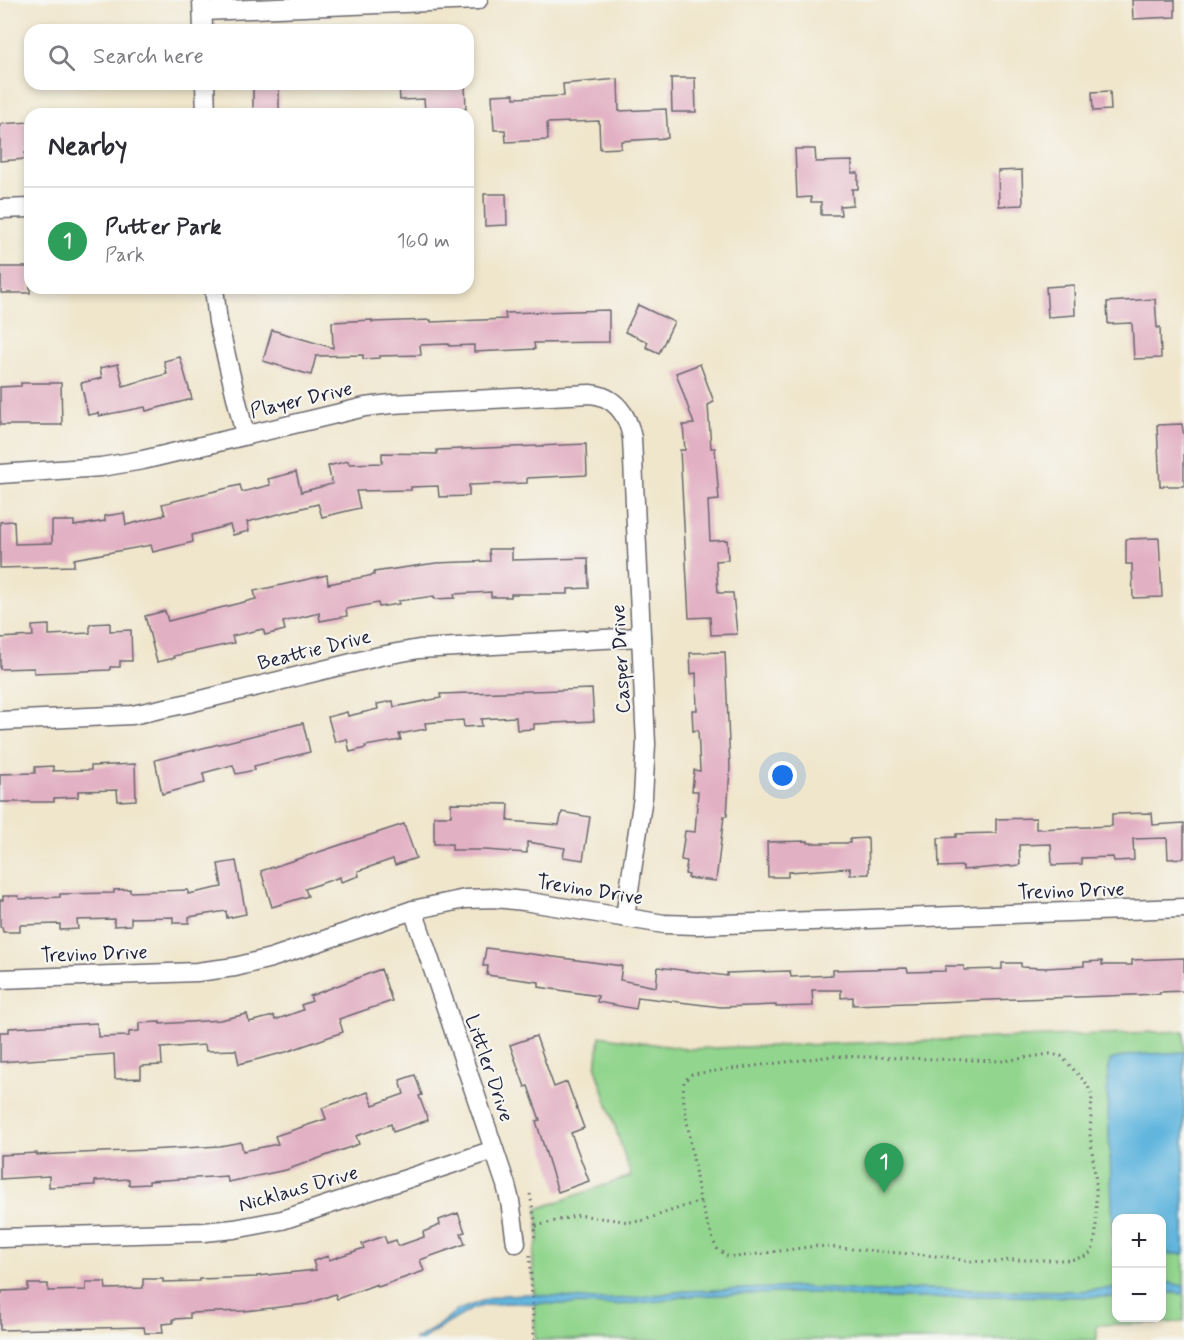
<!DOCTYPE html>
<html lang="en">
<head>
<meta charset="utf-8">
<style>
	:root { --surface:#fff; --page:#f7f7f7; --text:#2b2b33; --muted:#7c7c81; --line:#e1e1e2; --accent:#b45309 }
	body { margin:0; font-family:Mynerve,sans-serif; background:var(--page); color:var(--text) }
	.controls { position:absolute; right:18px; bottom:18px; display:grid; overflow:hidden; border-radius:12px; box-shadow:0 3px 9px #0003 }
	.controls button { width:54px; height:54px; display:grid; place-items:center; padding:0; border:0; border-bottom:2px solid var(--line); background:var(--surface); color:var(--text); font:30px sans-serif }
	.you { position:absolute; left:783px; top:776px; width:21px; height:21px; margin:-15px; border:4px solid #fff; border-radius:50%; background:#1a73e8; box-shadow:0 0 0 9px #1a73e833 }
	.badge { display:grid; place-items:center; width:39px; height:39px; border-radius:50%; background:var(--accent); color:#fff; font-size:20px; font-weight:700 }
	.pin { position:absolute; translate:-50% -50px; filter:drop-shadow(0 2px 3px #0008) }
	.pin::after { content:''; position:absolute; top:32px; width:21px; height:18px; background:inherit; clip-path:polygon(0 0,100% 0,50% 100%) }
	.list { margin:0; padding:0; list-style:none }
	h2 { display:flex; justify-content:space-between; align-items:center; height:78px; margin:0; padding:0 24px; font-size:26px }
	h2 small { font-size:20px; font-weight:400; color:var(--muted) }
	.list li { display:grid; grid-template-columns:39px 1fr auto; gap:18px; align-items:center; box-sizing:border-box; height:108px; padding:0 24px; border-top:2px solid var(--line) }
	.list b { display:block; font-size:22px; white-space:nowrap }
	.list p { margin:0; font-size:20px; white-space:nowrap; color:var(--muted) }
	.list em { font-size:20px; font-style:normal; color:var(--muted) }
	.icon { flex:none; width:33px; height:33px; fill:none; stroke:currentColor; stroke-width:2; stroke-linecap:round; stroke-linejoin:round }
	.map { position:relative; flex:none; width:1184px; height:1340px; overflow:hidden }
	.search { position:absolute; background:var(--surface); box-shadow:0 3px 9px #0003; left:24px; top:24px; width:450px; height:66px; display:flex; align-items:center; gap:15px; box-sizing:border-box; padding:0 21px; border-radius:18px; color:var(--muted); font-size:22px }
	.panel { position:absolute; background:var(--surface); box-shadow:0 3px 9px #0003; left:24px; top:108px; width:450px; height:186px; border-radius:18px }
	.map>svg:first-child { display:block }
	.green { fill:#92d58e; stroke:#5a7c64; stroke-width:1.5; fill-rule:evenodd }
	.water { fill:#62b6de; stroke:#426c8c; stroke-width:1.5 }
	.building { fill:#e2b0c3 }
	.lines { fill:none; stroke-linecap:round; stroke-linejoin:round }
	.street-casing { stroke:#6a676e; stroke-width:21 }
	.path { stroke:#6a676e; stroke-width:3; stroke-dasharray:1.5 4.5; stroke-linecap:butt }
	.street { stroke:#fff; stroke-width:18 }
	.labels { text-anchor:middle; stroke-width:4.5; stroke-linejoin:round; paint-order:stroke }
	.street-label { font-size:20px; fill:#22223b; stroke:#f6f6f2 }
</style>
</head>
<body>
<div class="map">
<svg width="1184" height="1340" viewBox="0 0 1184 1340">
	<rect width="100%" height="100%" fill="#f6f6f2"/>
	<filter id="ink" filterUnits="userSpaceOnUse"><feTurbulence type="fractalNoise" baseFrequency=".0167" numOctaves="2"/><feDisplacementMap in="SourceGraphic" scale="12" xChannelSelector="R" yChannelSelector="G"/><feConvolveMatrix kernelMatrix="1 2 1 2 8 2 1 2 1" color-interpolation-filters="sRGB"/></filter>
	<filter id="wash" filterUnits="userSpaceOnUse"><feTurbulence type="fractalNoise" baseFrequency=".008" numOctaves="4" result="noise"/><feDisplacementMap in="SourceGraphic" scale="24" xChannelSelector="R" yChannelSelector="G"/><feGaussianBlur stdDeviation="1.35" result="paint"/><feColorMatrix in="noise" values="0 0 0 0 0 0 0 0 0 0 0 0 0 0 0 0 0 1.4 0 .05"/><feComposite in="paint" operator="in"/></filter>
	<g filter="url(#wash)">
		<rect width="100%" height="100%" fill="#f0e6cc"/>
		<path class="green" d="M 1184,1031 L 1184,1322 L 1097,1325 L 1097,1340 L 535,1340 L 533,1256 L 539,1237 L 537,1209 L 631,1176 L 596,1068 L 600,1036 L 687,1049 ZM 1116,1218 L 1162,1218 L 1162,1318 L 1116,1318 Z"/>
		<g class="water">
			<polygon points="1184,1052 1184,1254 1162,1254 1162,1218 1116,1218 1116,1254 1114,1254 1107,1083 1110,1060 1131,1055"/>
			<polygon points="1162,1281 1184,1286 1184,1294 1162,1292"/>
			<polygon points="801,1287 877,1292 922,1289 1078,1291 1116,1288 1116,1297 972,1296 944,1298 863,1298 822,1293 782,1293 687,1296 660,1301 615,1305 506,1303 487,1305 472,1309 428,1335 423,1340 414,1340 435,1328 456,1311 487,1299 504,1295 529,1294 593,1300 634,1298 684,1291"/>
		</g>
		<g id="blocks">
			<g class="building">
				<polygon points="1132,0 1175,0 1175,17 1133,19"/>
				<polygon points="671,78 695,78 696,112 672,112"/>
				<polygon points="618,79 619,111 666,109 668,138 621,141 621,148 600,149 599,121 547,123 548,140 506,142 505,130 494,130 492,95 514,94 514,98 564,96 563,84"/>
				<rect x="253" y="84" width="26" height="30"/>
				<polygon points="399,84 465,84 466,109 425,111 424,99 400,100"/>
				<polygon points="1110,91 1111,110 1093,111 1092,92"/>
				<polygon points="30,122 30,153 25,153 26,159 0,161 0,124"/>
				<polygon points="795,149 815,149 816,162 852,161 852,173 858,173 858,189 852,189 853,205 840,206 841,215 821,215 821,202 811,202 811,197 797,198"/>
				<polygon points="1022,170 1023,205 999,206 998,171"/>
				<polygon points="484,194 506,194 507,225 485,226"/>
				<rect x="1" y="267" width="29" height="26"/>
				<polygon points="1074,285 1075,315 1048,317 1046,287"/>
				<polygon points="1155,299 1157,328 1160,327 1161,358 1134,359 1132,323 1108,324 1107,302"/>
				<polygon points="638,305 674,322 659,353 646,347 648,342 625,332"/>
				<polygon points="609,310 609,342 534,343 535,349 474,352 474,345 449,346 449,344 420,345 421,355 379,356 379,358 363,359 363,355 316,356 311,375 263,361 272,330 333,348 332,322 372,320 372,322 431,320 431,322 506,319 505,313"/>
				<polygon points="180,357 192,399 146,411 145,407 99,416 98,413 88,415 81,383 102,378 100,368 118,364 123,386 167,374 164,361"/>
				<polygon points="700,364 714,402 708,405 711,448 715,448 719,500 708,501 710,541 727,540 728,560 716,561 718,593 733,593 737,634 711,635 710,617 689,618 680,450 685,450 683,425 694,424 676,373"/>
				<polygon points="21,383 61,383 62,425 0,425 0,387 21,386"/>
				<polygon points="1182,424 1184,436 1184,486 1160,486 1157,425"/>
				<polygon points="586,444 587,475 527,478 527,483 469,485 469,496 439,497 438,486 411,487 411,490 356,491 360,508 322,517 318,504 247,522 249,531 233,535 230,525 192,535 193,542 153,552 151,545 74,559 74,566 0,568 0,522 14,521 15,544 52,543 52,521 74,521 74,526 105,521 105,516 124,513 126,525 165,515 162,504 240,485 242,492 270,485 268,479 296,472 301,492 332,484 328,466 348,461 349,464 382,463 382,453 437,454 437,450"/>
				<polygon points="1159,538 1162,597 1133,598 1132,564 1126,564 1126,539"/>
				<polygon points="489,549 512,549 512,560 588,558 589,588 568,589 568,594 511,594 511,597 491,597 491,592 454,594 455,598 434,599 434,596 398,601 399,604 379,607 378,603 346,609 347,616 320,621 319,613 283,622 285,630 265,635 263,629 232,636 234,643 174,656 175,658 157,662 145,616 165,611 168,621 256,599 254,591 327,575 328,584 374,575 374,572 436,563 490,561"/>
				<polygon points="110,623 110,631 131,630 132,661 120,661 120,667 110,667 110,670 34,673 34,668 0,669 0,638 33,636 32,626 49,625 49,635 90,633 90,624"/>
				<polygon points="725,652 730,767 727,816 724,816 716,881 688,878 689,875 685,874 687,861 681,860 685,831 695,832 698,791 692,791 694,770 700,771 698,730 693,731 692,710 697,710 696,673 691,674 690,653"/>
				<polygon points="592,689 594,721 534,724 534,729 517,730 516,717 481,719 482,726 464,727 463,720 425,723 426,729 399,734 401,740 365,746 366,748 350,752 347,739 335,742 328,717 347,712 348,716 378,709 377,704 393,701 394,707 441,698 440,694"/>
				<polygon points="303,723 310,752 254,766 255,770 236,774 233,765 203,773 205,783 162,794 155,760"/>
				<polygon points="135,764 136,800 118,801 117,790 78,791 78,797 54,798 54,802 0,802 0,774 35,773 35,767 53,766 53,771 91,770 91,766"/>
				<polygon points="451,803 509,804 508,821 559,825 562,812 590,817 583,860 563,857 565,848 527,842 527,853 485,850 452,850 452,844 434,844 434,816 451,816"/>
				<polygon points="1152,813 1153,825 1184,823 1184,858 1168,859 1167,838 1133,839 1134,860 1114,861 1113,857 1081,858 1082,864 1052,865 1051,844 1019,845 1020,865 963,870 963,866 939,867 938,838 956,837 956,834 996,833 996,819 1036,818 1036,829 1112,826 1112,814"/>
				<polygon points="404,824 416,858 395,865 393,859 358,871 359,876 341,882 340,877 305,889 308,896 272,907 261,871"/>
				<polygon points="868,838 869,874 850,875 850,868 788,872 788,877 768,877 767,842 808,841 808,843 850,843 850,839"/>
				<polygon points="236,861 246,914 227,918 226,911 189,917 189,923 173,923 173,917 131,918 131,925 114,926 114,919 77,920 78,929 60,930 60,924 20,925 20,932 3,932 2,927 0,927 0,900 3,900 3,896 18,896 19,899 60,897 60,894 114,893 114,890 130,889 130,892 188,890 188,894 222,887 218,864"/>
				<polygon points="486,948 622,966 620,980 656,987 658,967 727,976 727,973 790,971 791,977 833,975 833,970 907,968 908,972 945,971 945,966 964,966 964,970 1002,969 1002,963 1021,963 1021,967 1045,968 1084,966 1084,962 1102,961 1102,965 1132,965 1132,960 1184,958 1184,991 1160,992 1160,994 853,1005 853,997 841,998 841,990 812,990 813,1006 776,1007 776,1005 721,1007 638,997 636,1009 597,1002 598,996 539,987 539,982 487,975 488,966 483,966"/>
				<polygon points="381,969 392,1001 339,1019 343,1032 286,1052 239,1064 236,1050 206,1051 205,1045 161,1048 162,1065 141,1066 141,1078 115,1079 114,1054 0,1062 0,1032 9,1032 9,1028 97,1023 98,1037 129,1036 129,1032 139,1031 139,1023 160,1022 160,1024 220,1020 247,1014 249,1022 274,1016 275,1020 303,1010 301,1005 312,1001 310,996"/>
				<polygon points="536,1036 554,1087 567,1082 584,1128 571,1133 589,1181 558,1192 536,1121 540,1120 528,1086 525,1087 510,1045"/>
				<polygon points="415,1075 422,1095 419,1096 428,1120 393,1132 391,1124 356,1136 359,1144 286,1170 228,1182 227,1176 149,1181 149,1184 129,1185 129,1179 95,1181 95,1185 49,1187 49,1176 0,1179 0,1155 37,1153 37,1155 148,1150 220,1146 241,1142 243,1151 278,1144 275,1136 326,1119 322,1108 368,1092 373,1105 404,1094 400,1080"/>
				<polygon points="458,1213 465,1232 461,1233 465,1244 420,1260 424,1271 378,1287 377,1284 337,1299 335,1294 307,1304 244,1311 190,1313 190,1318 173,1319 173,1323 162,1324 163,1333 145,1333 144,1327 0,1330 0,1294 2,1294 2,1291 28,1290 28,1284 48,1284 48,1291 86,1290 86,1282 105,1282 106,1289 143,1288 143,1279 163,1279 163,1282 199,1281 199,1279 257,1277 257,1276 316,1270 313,1261 328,1256 329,1260 364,1248 362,1244 384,1236 387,1243 396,1240 398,1246 424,1237 423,1232 440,1225 439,1220"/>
			</g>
		</g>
	</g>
	<g filter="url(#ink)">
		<use href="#blocks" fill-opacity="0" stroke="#6a676e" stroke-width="1.5"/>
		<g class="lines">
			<g class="street-casing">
				<g id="street">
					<polyline points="202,0 203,30"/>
					<polyline points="203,11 478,0"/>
					<polyline points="205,84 206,114"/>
					<polyline points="0,209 30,208"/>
					<polyline points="214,288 218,322 245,435"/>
					<path d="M 0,474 L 101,467 L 143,460 L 365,407 L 391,404 L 590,394 C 615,396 628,415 632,438 L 646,744 L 643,797 L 625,917"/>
					<polyline points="0,721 132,715 189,703 380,656 419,649 641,637"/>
					<polyline points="413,910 506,1185 510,1201 516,1243"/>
					<polyline points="0,979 197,972 235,967 271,958 413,910 465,899 495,898 524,901 664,924 696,925 1184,908"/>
					<polyline points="0,1238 204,1232 234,1229 282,1220 494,1150"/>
				</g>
			</g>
			<g class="path">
				<polyline points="530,1194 536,1226 534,1240"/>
				<polyline points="536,1226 579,1215 630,1222 641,1221 700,1201 683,1096 684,1081 692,1074 833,1056 1004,1061 1050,1054 1061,1056 1087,1084 1092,1096 1090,1134 1096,1183 1096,1233 1092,1252 1085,1256 1071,1260 1009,1260 994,1262 966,1261 947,1257 816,1246 736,1257 727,1256 716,1248 700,1201"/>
				<polyline points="530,1255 534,1340"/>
			</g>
			<use href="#street" class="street"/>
		</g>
	</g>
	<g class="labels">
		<g class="street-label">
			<text transform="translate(301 399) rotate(-13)" y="7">Player Drive</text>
			<text transform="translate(314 649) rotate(-14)" y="7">Beattie Drive</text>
			<text transform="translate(620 659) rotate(-93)" y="7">Casper Drive</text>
			<text transform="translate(590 889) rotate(9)" y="7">Trevino Drive</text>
			<text transform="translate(1071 890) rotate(-2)" y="7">Trevino Drive</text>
			<text transform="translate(94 953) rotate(-2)" y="7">Trevino Drive</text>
			<text transform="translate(490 1068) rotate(71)" y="7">Littler Drive</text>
			<text transform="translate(298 1188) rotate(-16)" y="7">Nicklaus Drive</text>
		</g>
	</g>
</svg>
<div class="controls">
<button>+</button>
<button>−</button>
</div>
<div class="you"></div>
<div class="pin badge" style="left:884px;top:1193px;background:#2e9e5b">1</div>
<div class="search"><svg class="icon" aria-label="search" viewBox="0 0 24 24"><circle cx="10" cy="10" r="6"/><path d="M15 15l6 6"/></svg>Search here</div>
<section class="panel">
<h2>Nearby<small></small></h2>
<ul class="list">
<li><span class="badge" style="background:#2e9e5b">1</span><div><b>Putter Park</b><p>Park</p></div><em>160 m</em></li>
</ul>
</section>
</div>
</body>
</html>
